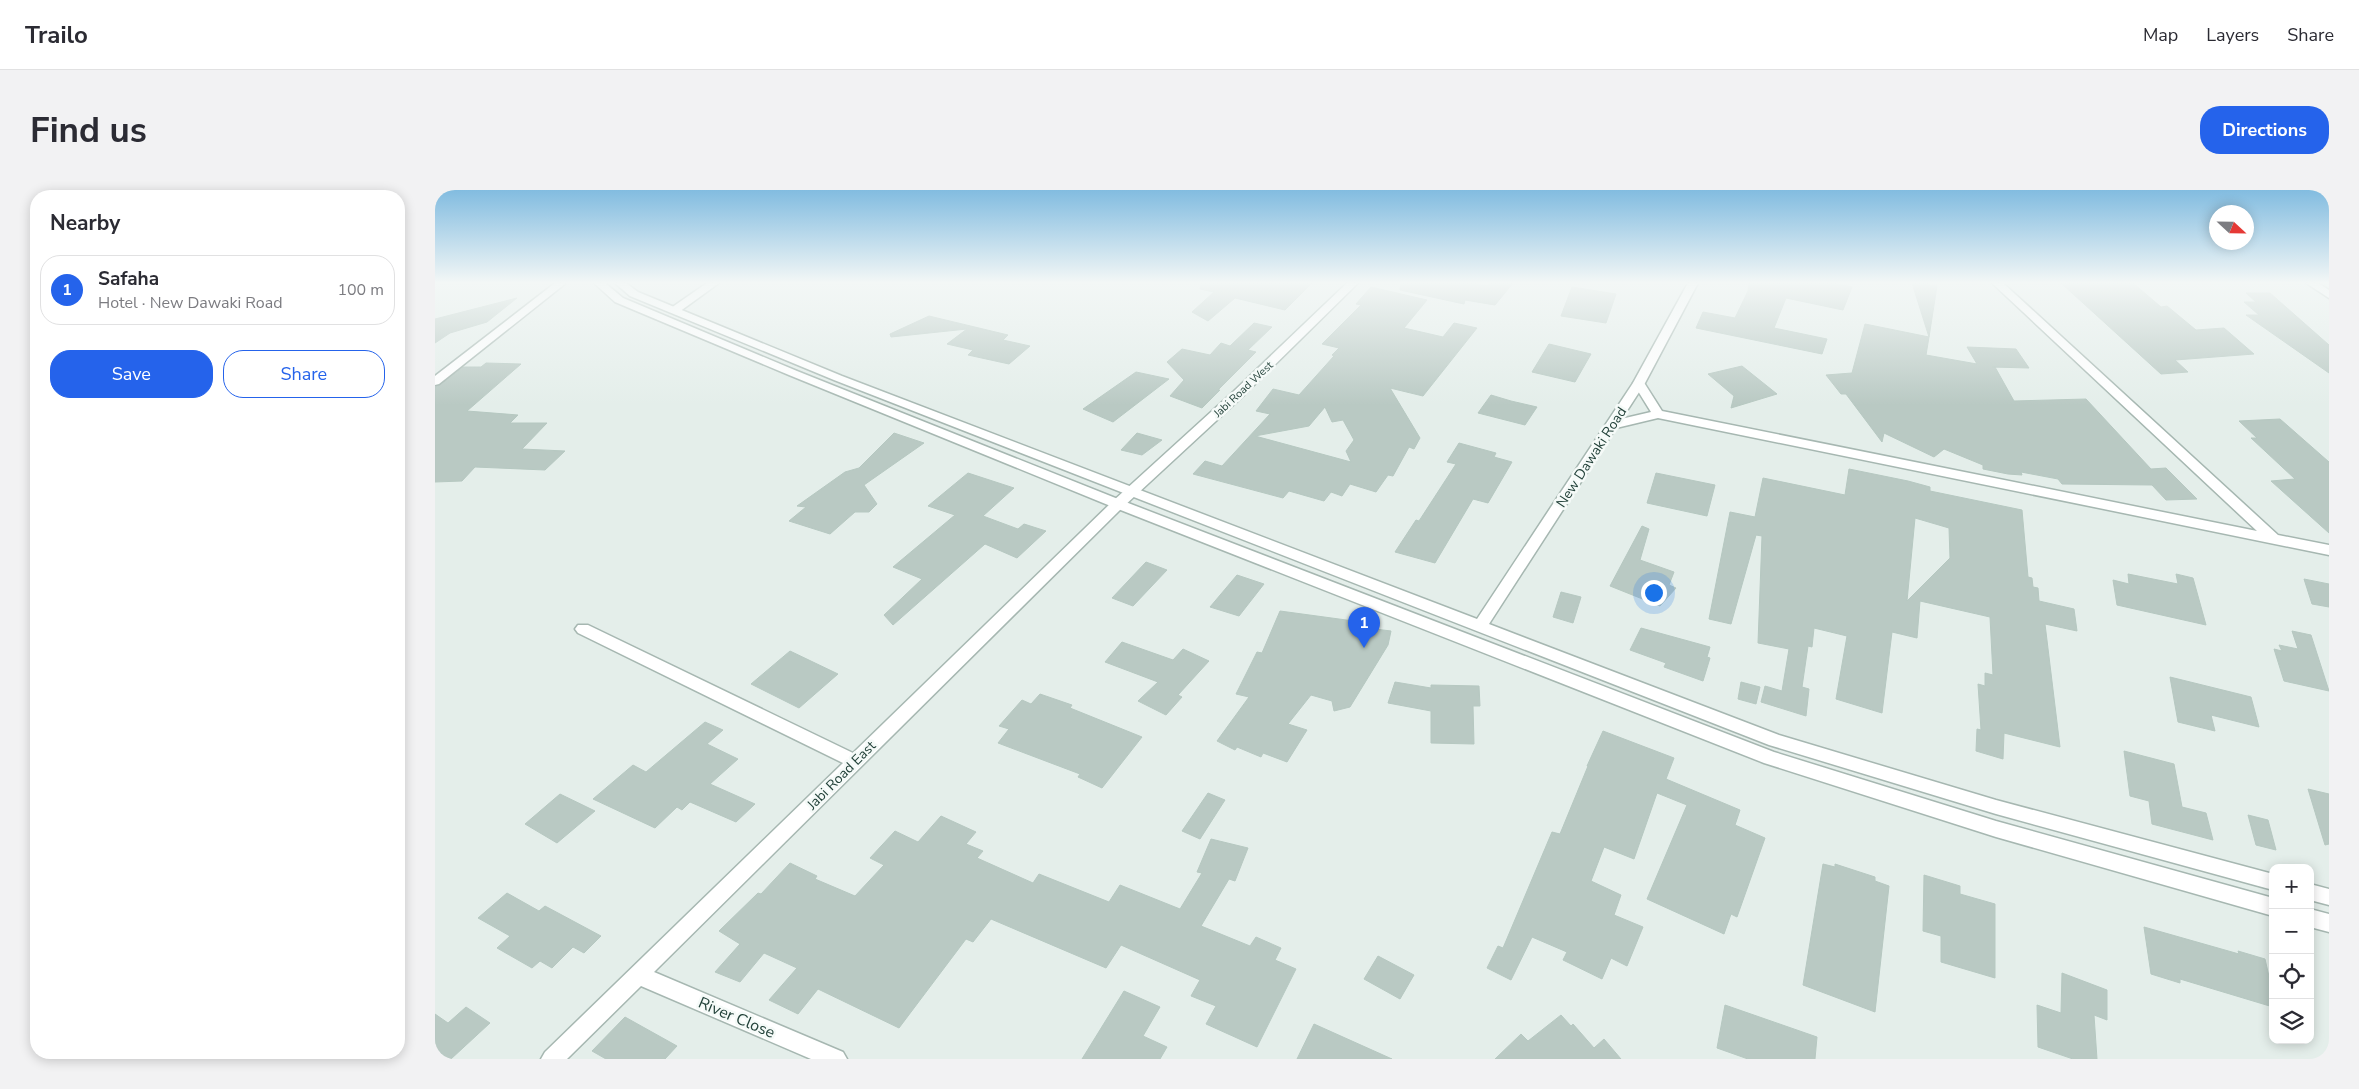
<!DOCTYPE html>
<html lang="en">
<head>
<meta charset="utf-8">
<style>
	:root { --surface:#fff; --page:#f2f2f3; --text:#2b2b33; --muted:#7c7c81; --line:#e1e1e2; --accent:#2563eb }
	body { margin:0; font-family:"Nunito Sans",sans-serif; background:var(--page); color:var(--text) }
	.controls { position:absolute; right:15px; bottom:15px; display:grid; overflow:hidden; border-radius:10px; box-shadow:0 2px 12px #0003 }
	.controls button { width:45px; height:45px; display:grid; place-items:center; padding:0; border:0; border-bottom:1px solid var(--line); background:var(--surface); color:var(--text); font:25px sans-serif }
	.compass { position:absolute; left:1774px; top:15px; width:45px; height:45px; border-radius:50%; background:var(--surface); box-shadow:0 2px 12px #0003; rotate:112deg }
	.you { position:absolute; left:1218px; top:402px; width:18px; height:18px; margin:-12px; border:4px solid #fff; border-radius:50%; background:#1a73e8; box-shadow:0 0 0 8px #1a73e833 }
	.badge { display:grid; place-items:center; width:32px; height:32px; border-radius:50%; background:var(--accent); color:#fff; font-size:16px; font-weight:700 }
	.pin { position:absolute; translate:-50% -41px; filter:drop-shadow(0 1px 2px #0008) }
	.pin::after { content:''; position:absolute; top:26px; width:18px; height:15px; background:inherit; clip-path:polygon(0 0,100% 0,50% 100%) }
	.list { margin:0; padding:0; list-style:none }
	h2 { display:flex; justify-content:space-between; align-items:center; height:65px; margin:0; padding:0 20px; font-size:21px }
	h2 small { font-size:16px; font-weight:400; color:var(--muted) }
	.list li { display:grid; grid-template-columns:32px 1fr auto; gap:15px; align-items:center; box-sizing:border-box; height:70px; margin:0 10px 10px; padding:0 10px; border:1px solid var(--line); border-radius:20px }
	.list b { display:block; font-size:19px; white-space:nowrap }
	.list p { margin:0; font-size:16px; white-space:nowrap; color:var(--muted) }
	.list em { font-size:16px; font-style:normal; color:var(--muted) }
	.actions { display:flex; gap:10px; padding:15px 20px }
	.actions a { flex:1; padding:11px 0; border:1px solid var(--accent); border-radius:20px; text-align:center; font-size:18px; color:var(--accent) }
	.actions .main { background:var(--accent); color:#fff }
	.icon { flex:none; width:28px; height:28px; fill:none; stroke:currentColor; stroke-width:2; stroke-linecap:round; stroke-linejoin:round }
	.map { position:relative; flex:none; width:1894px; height:869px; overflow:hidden; border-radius:20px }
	header { display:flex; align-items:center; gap:30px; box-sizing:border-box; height:70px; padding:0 25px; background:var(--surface); border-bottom:1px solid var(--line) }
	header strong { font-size:24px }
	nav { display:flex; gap:28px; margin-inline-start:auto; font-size:18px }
	.intro { display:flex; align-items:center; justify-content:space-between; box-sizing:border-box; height:120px; padding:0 30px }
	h1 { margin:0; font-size:35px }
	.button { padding:12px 22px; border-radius:20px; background:var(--accent); color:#fff; font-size:18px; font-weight:700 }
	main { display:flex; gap:30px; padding:0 30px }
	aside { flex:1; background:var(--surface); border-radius:20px; box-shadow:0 2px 12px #0003 }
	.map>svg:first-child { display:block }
	.building { fill:#b9c9c3; stroke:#b6c8c1; fill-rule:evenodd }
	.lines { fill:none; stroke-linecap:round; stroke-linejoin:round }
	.minor-casing { stroke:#a6b7b1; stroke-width:3 }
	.tertiary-casing { stroke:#a6b7b1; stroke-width:3 }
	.minor { fill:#fff; fill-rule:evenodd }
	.tertiary { fill:#fff; fill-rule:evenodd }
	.labels { text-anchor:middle; stroke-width:5; stroke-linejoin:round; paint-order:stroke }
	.far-street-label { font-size:11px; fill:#224139; stroke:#f5faf8 }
	.street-label { font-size:14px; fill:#224139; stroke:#f5faf8 }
	.near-street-label { font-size:16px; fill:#224139; stroke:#f5faf8 }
</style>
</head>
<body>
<header>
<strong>Trailo</strong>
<nav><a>Map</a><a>Layers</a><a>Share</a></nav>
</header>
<div class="intro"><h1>Find us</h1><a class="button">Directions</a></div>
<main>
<aside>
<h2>Nearby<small></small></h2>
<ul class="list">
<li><span class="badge">1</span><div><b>Safaha</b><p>Hotel · New Dawaki Road</p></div><em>100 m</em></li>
</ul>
<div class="actions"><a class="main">Save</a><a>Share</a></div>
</aside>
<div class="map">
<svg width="1894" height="869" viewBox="0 0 1894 869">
	<rect width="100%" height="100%" fill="#e4eeea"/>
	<g class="building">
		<polygon points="766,93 877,93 850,120 800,108 773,131 757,122 779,102 765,99"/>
		<polygon points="966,93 1038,93 1052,96 1054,93 1078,93 1060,115 1030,110 1029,114 965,100"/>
		<polygon points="1314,93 1398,93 1417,97 1408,120 1351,108 1339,138 1392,149 1387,164 1261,138 1268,122 1300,128 1313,101"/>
		<polygon points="1477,93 1493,93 1496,96 1502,96 1494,147"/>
		<polygon points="1626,93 1698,93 1726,117 1732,116 1761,140 1789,138 1819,164 1740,170 1753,182 1726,184"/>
		<path d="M 936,97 L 992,110 L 969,138 L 1008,147 L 1019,133 L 1042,138 L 988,206 L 955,198 L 985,248 L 979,259 L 974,257 L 958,286 L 953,285 L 941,302 L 915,294 L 907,306 L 896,302 L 889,311 L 854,301 L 848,308 L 758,284 L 770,271 L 787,276 L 835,224 L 821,221 L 838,199 L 864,205 L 899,166 L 897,165 L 904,158 L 887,154 L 926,115 L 921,114 ZM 890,217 L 897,232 L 908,230 L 919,250 L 911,261 L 916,272 L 820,246 L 874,236 Z"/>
		<polygon points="1137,97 1181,104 1171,133 1126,126"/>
		<polygon points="1811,103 1835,103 1894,155 1894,183 1811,125 1824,125 1809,112 1821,112"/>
		<polygon points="82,108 52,132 15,143 0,153 0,129"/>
		<polygon points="494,126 573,145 568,150 595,156 574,174 533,165 538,160 512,154 532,139 456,147 455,144"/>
		<polygon points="819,133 837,137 813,160 821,162 783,200 785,200 767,218 735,206 749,190 732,172 747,159 775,165 786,153 795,156"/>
		<polygon points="1430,134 1494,147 1491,165 1542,174 1532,157 1581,159 1594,178 1557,177 1560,177 1579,211 1651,209 1716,279 1731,278 1762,309 1731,310 1717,295 1627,294 1623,289 1586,282 1587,285 1573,284 1548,279 1548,275 1509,259 1499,267 1449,243 1447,252 1411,204 1406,204 1391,185 1417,183"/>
		<polygon points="1114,154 1156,164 1140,192 1097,182"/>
		<polygon points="51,173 86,174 32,221 83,225 75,233 112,233 87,259 130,261 110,280 40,277 27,291 0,292 0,197 5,195 28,177 46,177"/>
		<polygon points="1307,176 1342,204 1296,218 1299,206 1273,184"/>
		<polygon points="701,182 734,189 678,232 648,219"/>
		<polygon points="1056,205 1076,211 1102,217 1090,235 1043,223"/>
		<polygon points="1845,229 1894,272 1894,343 1836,291 1860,289 1816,248 1822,248 1804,231"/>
		<polygon points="459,243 489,253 429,295 442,314 434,322 420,322 395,344 354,331 371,317 362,316 410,282 424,278"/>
		<polygon points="702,243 727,250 707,265 686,260"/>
		<polygon points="1024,253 1061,263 1059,267 1077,272 1053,313 1038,309 1000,373 960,362 981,330 984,331 1021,274 1012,272"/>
		<path d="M 1414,279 L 1473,291 L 1495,297 L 1495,301 L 1587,320 L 1593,387 L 1597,388 L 1598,397 L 1603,398 L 1604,411 L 1639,419 L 1642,441 L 1610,434 L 1625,557 L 1569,543 L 1568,569 L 1541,561 L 1542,539 L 1546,540 L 1543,494 L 1550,496 L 1550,483 L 1558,485 L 1555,427 L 1485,411 L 1482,448 L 1457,442 L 1447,523 L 1401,509 L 1412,446 L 1379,438 L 1377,457 L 1373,456 L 1367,497 L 1374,499 L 1371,526 L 1326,512 L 1330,496 L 1347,501 L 1354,459 L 1323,453 L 1327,346 L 1321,345 L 1296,434 L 1274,429 L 1295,322 L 1320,327 L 1328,288 L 1410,305 ZM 1480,328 L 1514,338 L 1515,368 L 1472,411 Z"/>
		<polygon points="533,283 579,298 548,326 583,339 589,334 611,341 582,368 550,354 458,435 449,425 487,389 458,377 520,325 493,316"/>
		<polygon points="1221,283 1280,295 1272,326 1212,313"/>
		<polygon points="1207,336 1214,339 1205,370 1239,382 1234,395 1241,398 1225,416 1175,396"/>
		<polygon points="711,372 732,380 698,416 677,408"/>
		<polygon points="1693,384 1743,394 1741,384 1758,388 1771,435 1682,415 1678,390 1694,394"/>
		<polygon points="802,385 829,394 804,426 775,417"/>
		<polygon points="1869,389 1894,394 1894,417 1877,414"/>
		<polygon points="1126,402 1146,407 1138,433 1118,427"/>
		<polygon points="845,421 926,432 924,437 956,441 953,455 915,517 899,521 897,511 876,505 853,534 872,540 852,572 828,563 826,567 802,557 800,560 782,551 814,507 801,504 822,462 827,463"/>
		<polygon points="1206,438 1275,457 1272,467 1275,468 1268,491 1229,477 1231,473 1195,460"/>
		<polygon points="1857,441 1876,445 1894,501 1849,491 1839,459 1847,461 1844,455 1863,459"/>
		<polygon points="687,452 738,470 748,459 774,471 743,505 747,507 731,525 703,511 723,492 670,472"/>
		<polygon points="355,461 403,484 364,518 316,494"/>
		<polygon points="1735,487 1816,507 1824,537 1776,525 1780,541 1743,532"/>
		<polygon points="960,492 996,498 996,495 1044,496 1045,516 1038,516 1039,554 996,553 996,521 953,513"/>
		<polygon points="1306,492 1325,497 1321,514 1303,509"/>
		<polygon points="605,504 637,515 635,518 707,547 667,598 643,587 645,584 563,553 574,539 564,536 587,510 596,514"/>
		<polygon points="270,532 288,540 272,554 303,569 275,594 320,614 301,632 255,612 247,620 242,617 220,638 158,609 198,575 211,582"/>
		<polygon points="1168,541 1239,568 1231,589 1305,620 1300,635 1330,648 1302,727 1296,724 1289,744 1212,709 1252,615 1222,603 1199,669 1169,657 1156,691 1186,705 1179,725 1208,737 1192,776 1176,768 1167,789 1128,770 1132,762 1097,747 1076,790 1052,778 1063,756 1068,758 1117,642 1125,644 1153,576 1152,576"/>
		<polygon points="1689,561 1739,574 1747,617 1771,623 1778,650 1717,634 1714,611 1695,606"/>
		<polygon points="1873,599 1894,604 1894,654 1890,655"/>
		<polygon points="773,603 790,610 765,649 747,641"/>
		<polygon points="125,604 160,621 122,653 90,634"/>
		<polygon points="1813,625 1833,630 1841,660 1821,655"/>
		<polygon points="506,626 541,642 531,654 548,661 542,668 598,693 604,684 674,712 685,695 745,719 767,683 762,682 776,649 813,658 800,691 794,689 766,736 815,756 821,747 846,758 840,770 861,779 822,857 771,834 781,816 756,806 765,790 686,755 671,778 556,729 538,752 531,749 464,838 383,799 363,824 334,810 362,778 329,763 305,792 280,782 305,754 284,741 323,703 326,704 355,673 382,686 380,689 420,706 449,675 435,668 460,641 483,652"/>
		<polygon points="1388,674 1400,677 1400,674 1440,687 1440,691 1454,696 1440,822 1368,795"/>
		<polygon points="1489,685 1525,696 1525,704 1560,714 1560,788 1506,772 1506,746 1488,741"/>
		<polygon points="72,703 104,721 110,716 166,746 149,763 138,757 117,778 105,771 97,778 62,758 75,746 43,728"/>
		<polygon points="1709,737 1804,764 1803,761 1830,769 1836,795 1838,796 1838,817 1745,789 1745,793 1716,784"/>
		<polygon points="943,766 979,785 965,809 929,789"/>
		<polygon points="1627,783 1672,800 1672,830 1659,825 1662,869 1638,869 1603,857 1602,815 1626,823"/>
		<polygon points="689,801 725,817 708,846 732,857 725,869 647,869"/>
		<polygon points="1290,815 1382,847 1380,869 1313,869 1282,858"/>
		<polygon points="31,817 55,833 16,869 0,869 0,824 13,833"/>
		<polygon points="1126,825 1136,836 1138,834 1159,858 1169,849 1186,869 1060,869 1086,844 1093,851"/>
		<polygon points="190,827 242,856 230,869 171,869 157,861"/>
		<polygon points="879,834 957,869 862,869"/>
	</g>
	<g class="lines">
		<g class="minor-casing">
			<g id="minor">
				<polygon points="120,93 131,93 4,194 0,195 0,186"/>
				<polygon points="272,93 284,93 244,122 236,122 236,118"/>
				<polygon points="912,93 923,93 807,207 688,317 219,782 408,862 412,869 376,869 206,796 132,869 106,869 110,862 408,573 143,443 140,439 143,435 153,435 418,563 678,311 799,201"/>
				<polygon points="1557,93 1568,93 1843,345 1894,355 1894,365 1223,228 1177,239 1171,235 1173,232 1216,222 1198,193 1204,190 1208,191 1227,221 1822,341"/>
				<polygon points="1871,93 1883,93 1894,100 1894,108"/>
			</g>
		</g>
		<g class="tertiary-casing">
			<g id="tertiary">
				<polygon points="159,93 170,93 188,108 362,181 688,311 1339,562 1561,631 1838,708 1838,726 1561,647 1329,573 678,317 354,185 180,112"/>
				<polygon points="180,93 191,93 203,102 407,186 1042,429 1198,193 1253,93 1263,93 1210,193 1054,434 1344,545 1561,610 1838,684 1838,700 1561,624 1334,555 399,190 195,106"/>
				<polygon points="1875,694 1894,699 1894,715 1875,710"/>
				<polygon points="1875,719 1894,724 1894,742 1875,737"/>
			</g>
		</g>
		<use href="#minor" class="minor"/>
		<use href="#tertiary" class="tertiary"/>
	</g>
	<linearGradient id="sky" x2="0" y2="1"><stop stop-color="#82bce0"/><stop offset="0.43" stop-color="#f3f7f6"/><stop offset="1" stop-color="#f3f7f6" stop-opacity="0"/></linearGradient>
	<rect width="1894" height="215" fill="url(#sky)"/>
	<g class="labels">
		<g class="far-street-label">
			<text transform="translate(808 199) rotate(-43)" y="4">Jabi Road West</text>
		</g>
		<g class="street-label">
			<text transform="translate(1156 267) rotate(-57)" y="5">New Dawaki Road</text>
			<text transform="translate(406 585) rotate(-45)" y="5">Jabi Road East</text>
		</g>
		<g class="near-street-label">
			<text transform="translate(302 827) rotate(23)" y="6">River Close</text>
		</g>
	</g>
</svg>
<div class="controls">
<button>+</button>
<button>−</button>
<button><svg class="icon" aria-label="locate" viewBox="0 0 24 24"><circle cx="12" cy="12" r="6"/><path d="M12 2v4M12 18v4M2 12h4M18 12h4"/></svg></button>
<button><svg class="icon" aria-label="layers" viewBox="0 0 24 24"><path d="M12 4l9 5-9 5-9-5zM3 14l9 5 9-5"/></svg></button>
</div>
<svg class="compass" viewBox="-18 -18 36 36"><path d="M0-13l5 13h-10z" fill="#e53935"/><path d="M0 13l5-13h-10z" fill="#7c7c81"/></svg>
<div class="you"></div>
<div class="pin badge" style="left:929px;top:458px">1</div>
</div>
</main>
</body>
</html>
